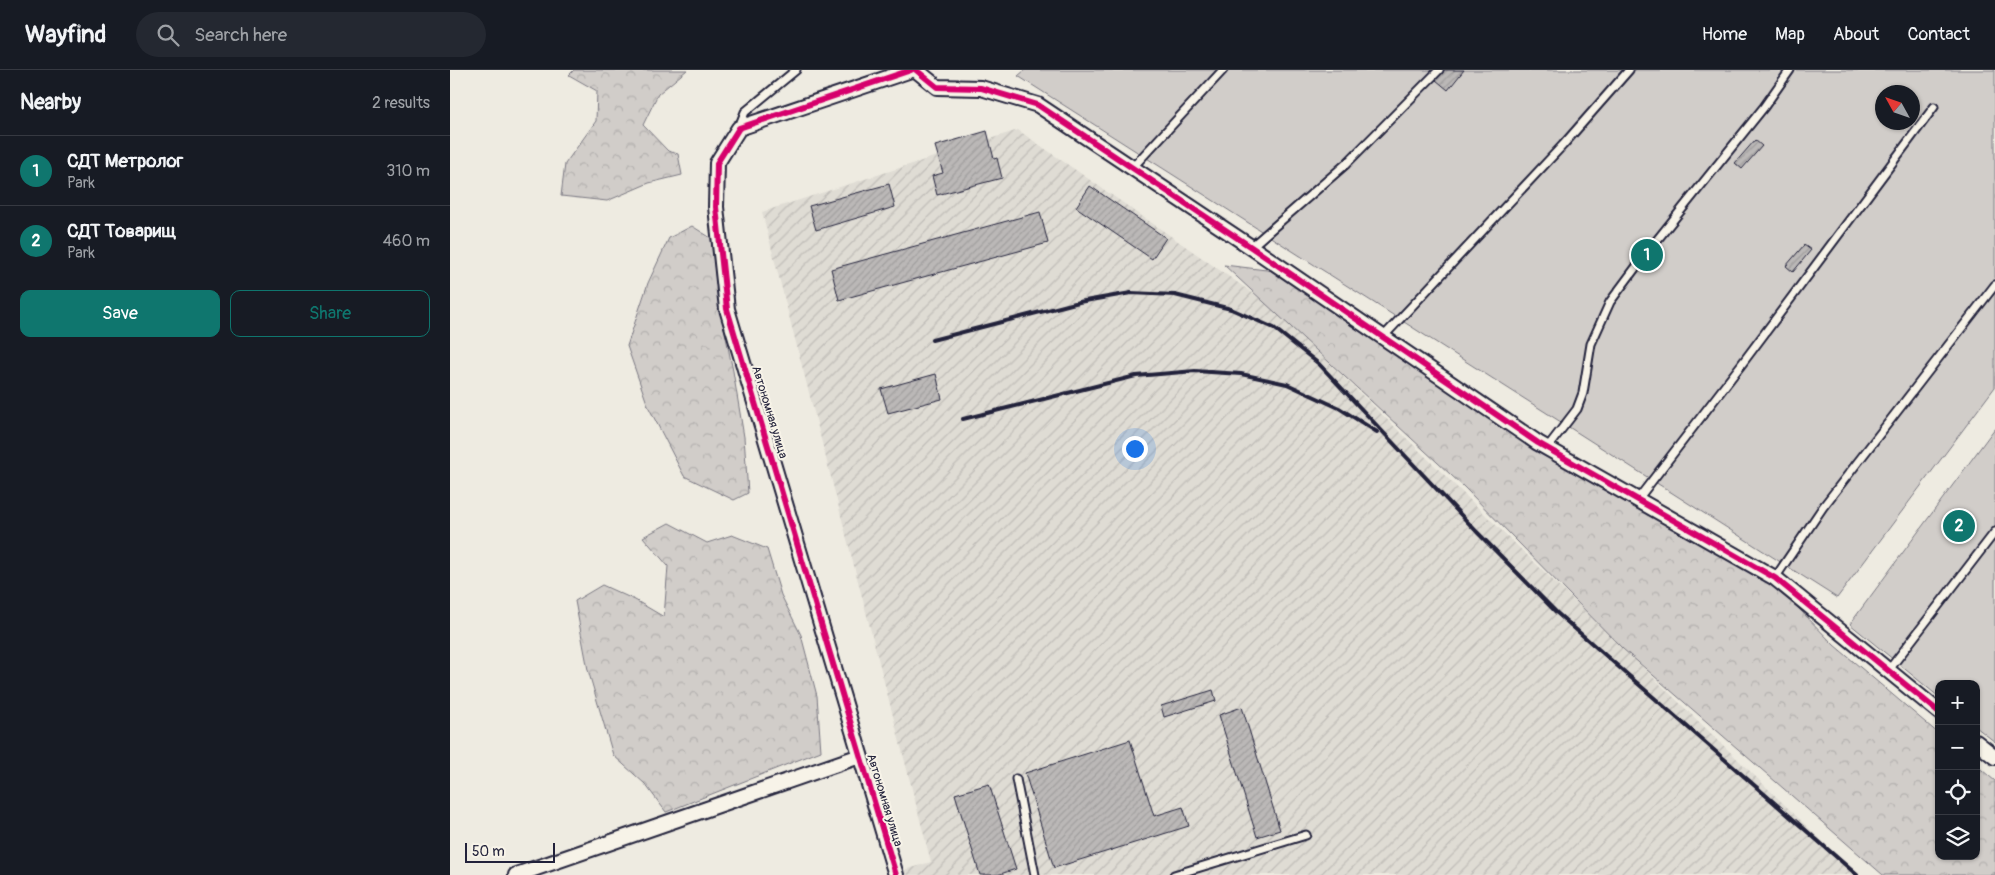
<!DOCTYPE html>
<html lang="en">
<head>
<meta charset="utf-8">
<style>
	:root { --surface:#171b24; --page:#242831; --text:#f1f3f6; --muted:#9ea1a6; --line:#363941; --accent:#0f766e }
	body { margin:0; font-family:Pangolin,sans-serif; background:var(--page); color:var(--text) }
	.controls { position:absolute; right:15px; bottom:15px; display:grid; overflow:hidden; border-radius:10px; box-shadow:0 1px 4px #0004 }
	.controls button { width:45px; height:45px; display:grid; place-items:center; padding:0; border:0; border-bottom:1px solid var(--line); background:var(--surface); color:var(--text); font:25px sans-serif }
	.compass { position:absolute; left:1425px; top:15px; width:45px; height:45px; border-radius:50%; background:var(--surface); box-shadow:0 1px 4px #0004; rotate:310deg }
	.scale { position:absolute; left:15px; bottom:12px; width:90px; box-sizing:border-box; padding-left:5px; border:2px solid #22223b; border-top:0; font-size:14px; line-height:18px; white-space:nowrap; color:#22223b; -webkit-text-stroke:4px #f7f3e8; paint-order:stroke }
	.you { position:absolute; left:684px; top:378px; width:18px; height:18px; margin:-12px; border:4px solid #fff; border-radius:50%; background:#1a73e8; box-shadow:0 0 0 8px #1a73e833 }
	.badge { display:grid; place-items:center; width:32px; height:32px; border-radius:50%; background:var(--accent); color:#fff; font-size:16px; font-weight:700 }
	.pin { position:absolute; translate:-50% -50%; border:2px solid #fff; box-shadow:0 1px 5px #0006 }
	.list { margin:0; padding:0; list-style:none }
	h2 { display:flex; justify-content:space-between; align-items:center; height:65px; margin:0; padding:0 20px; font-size:21px }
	h2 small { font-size:16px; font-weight:400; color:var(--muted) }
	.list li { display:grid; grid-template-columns:32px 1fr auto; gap:15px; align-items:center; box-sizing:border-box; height:70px; padding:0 20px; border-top:1px solid var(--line) }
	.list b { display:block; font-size:19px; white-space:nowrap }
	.list p { margin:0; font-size:16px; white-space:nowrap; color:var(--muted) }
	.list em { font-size:16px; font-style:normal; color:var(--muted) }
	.actions { display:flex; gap:10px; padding:15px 20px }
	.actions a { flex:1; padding:11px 0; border:1px solid var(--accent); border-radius:10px; text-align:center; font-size:18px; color:var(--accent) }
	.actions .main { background:var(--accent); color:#fff }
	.icon { flex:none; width:28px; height:28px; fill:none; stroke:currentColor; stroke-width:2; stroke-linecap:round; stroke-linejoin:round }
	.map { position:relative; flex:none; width:1545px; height:805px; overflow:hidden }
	header { display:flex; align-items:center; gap:30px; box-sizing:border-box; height:70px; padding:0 25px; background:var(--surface); border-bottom:1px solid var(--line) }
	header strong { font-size:24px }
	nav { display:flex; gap:28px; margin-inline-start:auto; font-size:18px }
	.search { width:350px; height:45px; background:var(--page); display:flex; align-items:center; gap:12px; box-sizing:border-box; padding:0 18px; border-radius:28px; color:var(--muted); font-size:19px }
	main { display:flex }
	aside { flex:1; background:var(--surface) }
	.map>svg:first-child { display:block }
	.industrial { fill:url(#industrial-furrows) }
	.forest { fill:url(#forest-crowns); stroke:#7a7882 }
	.green { fill:#d1cdc9; stroke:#7a7882; fill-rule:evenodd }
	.building { fill:url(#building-hatch); stroke:#22223b }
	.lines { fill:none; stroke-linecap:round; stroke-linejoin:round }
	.lane-casing { stroke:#22223b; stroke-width:11 }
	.street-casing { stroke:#22223b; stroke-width:18 }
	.lane { stroke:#f7f3e8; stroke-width:7 }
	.street { stroke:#f7f3e8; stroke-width:14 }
	.rail { stroke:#22223b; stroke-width:4 }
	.cycleway-casing { stroke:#f7f3e8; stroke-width:9 }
	.cycleway { stroke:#d6006c; stroke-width:6 }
	.labels { text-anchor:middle; stroke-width:4; stroke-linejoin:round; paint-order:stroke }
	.street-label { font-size:12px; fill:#22223b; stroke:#f7f3e8 }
</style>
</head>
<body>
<header>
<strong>Wayfind</strong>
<div class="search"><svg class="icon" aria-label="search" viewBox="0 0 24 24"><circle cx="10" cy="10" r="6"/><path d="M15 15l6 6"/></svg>Search here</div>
<nav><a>Home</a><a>Map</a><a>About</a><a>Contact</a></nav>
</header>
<main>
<aside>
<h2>Nearby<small>2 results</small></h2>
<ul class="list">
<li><span class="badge">1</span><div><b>СДТ Метролог</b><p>Park</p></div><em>310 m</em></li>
<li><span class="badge">2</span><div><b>СДТ Товарищ</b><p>Park</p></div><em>460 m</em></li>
</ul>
<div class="actions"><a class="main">Save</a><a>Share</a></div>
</aside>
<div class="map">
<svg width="1545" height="805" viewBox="0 0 1545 805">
	<defs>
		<pattern id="industrial-furrows" width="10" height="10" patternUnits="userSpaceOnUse" patternTransform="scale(1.25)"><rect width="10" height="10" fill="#dfdcd4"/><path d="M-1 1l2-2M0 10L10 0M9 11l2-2" fill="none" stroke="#bfbcb7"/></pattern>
		<pattern id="forest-crowns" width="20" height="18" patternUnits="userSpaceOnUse" patternTransform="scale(1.25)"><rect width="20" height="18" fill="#d1cdc9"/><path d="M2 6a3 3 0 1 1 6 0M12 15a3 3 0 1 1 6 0" fill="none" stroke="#b3b0ae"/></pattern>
		<pattern id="building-hatch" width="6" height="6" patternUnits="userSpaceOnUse" patternTransform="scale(1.25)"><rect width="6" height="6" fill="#bbb8b7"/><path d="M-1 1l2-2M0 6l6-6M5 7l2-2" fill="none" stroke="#a09e9e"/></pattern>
	</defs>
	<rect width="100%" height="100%" fill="#eeebe1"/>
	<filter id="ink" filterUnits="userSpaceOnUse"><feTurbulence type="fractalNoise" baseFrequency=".02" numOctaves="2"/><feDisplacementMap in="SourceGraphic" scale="10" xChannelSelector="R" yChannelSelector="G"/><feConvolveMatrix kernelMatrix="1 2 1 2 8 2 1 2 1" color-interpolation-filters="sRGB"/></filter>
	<g filter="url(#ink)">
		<polygon class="industrial" points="568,60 817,233 1407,805 437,805 481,792 312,142"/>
		<g class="forest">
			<polygon points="124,0 237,0 208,24 193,55 218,81 228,84 232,105 199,113 157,131 111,126 115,94 146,51 147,21 119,5"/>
			<polygon points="242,156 261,168 268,229 283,301 294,367 298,423 284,430 234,406 198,336 177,276 198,213 219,168"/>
			<polygon points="774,195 825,201 1082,378 1174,427 1320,509 1384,575 1489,664 1489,786 1526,786 1526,695 1545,711 1545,805 1433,805 1173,579 1014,417"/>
			<polygon points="219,453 257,473 282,465 317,479 331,525 351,565 367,626 371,681 216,742 195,714 163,685 138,600 125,531 152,515 185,530 214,547 218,496 193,467"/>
		</g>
		<g class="green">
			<path d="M 575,0 L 1545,0 L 1545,317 L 1387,528 L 568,6 ZM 1432,22 L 1462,22 L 1462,52 L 1432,52 Z"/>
			<polygon points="1545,358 1545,672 1526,657 1526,614 1489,614 1489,627 1400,554"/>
		</g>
		<g class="building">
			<polygon points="994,0 1014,0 998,20 986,10"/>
			<polygon points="537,61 544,89 547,88 552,108 487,125 482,106 493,103 485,76"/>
			<polygon points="1305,70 1312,76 1292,99 1285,93"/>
			<polygon points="439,114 445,137 366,160 359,136"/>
			<polygon points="640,116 716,168 702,189 626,137"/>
			<polygon points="590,142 598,173 389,230 381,199"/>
			<polygon points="1354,175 1361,180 1343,202 1336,196"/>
			<polygon points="486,304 492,329 438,343 431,319"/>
			<polygon points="763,620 766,631 714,647 711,636"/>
			<polygon points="792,637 830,760 807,767 769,645"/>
			<polygon points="680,670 704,746 733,737 739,756 604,798 575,703"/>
			<polygon points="539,714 566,799 547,805 530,805 505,724"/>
		</g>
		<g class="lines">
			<g class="lane-casing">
				<g id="lane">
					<polyline points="289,57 295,42 346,0"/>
					<polyline points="682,98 773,0"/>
					<polyline points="801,177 896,94 989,0"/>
					<polyline points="933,267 1113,75 1179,0"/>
					<polyline points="1097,378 1127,339 1133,323 1141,274 1160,232 1195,185 1314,37 1340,0"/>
					<polyline points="1188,429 1291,295 1484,37"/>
					<polyline points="1325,508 1373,437 1545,215"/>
					<polyline points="1438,601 1545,462"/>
					<polyline points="566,709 585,805"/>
					<polyline points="724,805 856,765"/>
				</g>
			</g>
			<g class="street-casing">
				<g id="street">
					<polyline points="466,0 487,17 531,18 588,35 801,177 1088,373 1325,508 1489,642"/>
					<polyline points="1526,672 1545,687"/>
					<polyline points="66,805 410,686"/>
					<polyline points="446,805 277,239 266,137 267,93 289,58 461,0"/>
				</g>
			</g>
			<use href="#lane" class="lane"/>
			<use href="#street" class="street"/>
			<g class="rail">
				<polyline points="482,270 629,232 681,223 725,225 781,239 824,258 869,294 1027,462 1107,543 1407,805"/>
				<polyline points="513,349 686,306 745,301 791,304 837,314 889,338 927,362"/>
			</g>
			<g class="cycleway-casing">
				<g id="cycleway">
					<polyline points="466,0 487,17 531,18 588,35 801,177 1088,373 1325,508 1489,642"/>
					<polyline points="446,805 277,239 266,137 267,93 289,58 461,0"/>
				</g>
			</g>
			<use href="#cycleway" class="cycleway"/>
		</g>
	</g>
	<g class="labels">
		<g class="street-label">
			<text transform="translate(320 342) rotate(73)" y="4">Автономная улица</text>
			<text transform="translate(435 730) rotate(73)" y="4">Автономная улица</text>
		</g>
	</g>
</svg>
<div class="controls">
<button>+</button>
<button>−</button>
<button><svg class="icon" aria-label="locate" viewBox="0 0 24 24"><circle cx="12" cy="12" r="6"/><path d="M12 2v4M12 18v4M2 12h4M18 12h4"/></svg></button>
<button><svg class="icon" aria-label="layers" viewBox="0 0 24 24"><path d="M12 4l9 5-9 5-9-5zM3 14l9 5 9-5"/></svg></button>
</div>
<svg class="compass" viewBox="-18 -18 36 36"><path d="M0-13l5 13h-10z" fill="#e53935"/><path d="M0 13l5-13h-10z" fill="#9ea1a6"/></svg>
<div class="scale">50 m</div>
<div class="you"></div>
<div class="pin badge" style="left:1197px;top:185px">1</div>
<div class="pin badge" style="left:1509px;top:456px">2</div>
</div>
</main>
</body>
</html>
